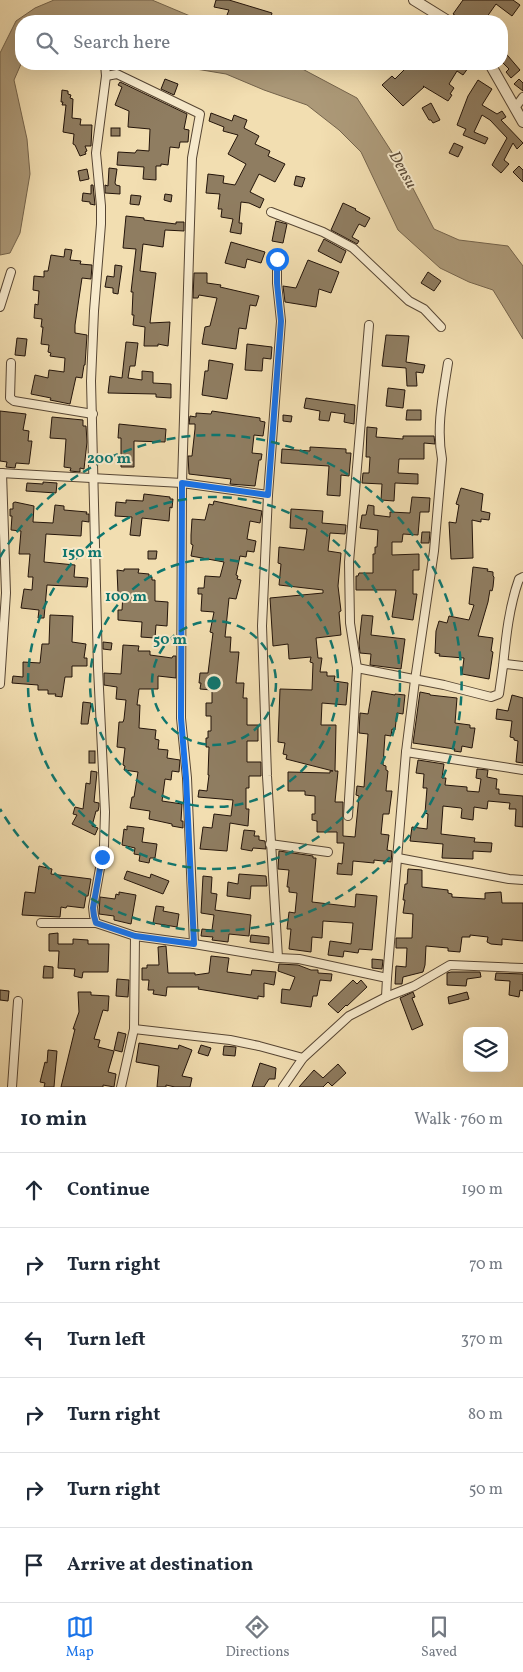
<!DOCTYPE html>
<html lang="en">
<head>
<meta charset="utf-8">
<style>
	:root { --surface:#fff; --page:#f2f2f3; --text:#1f2937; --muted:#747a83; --line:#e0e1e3; --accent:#1a73e8 }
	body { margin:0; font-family:Vollkorn,serif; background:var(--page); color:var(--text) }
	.controls { position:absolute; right:15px; bottom:15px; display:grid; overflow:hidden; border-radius:10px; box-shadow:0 5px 20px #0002 }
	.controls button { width:45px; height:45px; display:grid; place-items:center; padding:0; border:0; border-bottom:1px solid var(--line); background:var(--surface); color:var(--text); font:25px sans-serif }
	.stop { position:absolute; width:15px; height:15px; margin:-11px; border:4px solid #1a73e8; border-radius:50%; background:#fff }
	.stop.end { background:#1a73e8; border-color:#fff; box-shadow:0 1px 5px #0008 }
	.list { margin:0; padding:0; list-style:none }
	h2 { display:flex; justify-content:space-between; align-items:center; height:65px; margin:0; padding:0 20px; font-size:21px }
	h2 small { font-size:16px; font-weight:400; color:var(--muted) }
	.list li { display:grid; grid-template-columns:32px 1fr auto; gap:15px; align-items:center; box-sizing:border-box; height:75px; padding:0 20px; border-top:1px solid var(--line) }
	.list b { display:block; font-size:19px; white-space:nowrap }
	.list em { font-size:16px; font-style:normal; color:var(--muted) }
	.icon { flex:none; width:28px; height:28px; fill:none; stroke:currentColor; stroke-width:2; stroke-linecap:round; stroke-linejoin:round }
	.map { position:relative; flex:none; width:523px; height:1087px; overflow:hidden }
	.search { position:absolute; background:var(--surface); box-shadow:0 5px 20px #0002; left:15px; right:15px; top:15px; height:55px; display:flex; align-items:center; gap:12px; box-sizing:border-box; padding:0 18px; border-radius:20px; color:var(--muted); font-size:19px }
	.sheet { height:515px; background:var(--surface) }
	nav { display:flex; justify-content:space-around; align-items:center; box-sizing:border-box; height:70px; border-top:1px solid var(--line); background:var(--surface); font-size:14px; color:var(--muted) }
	nav a { display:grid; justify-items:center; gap:2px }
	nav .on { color:var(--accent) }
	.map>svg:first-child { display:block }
	.water { fill:#ac9978; stroke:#75644c }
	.building { fill:#8f7d61; stroke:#23140a }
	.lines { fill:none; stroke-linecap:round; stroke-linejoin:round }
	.minor-casing { stroke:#574634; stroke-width:10 }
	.tertiary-casing { stroke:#574634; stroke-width:12 }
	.minor { stroke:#f7eacc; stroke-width:8 }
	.tertiary { stroke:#f7eacc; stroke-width:10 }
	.route { stroke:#1a73e8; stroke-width:6 }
	.ring { fill:none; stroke:#0f766e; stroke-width:2.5; stroke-dasharray:9 6 }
	.labels { text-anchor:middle; stroke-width:4; stroke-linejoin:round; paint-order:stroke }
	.water-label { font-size:16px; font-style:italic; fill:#5a4936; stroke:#f7eacc }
	.centre { fill:#0f766e; stroke:#f7eacc; stroke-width:2.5 }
	.ring-label { font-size:15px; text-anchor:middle; font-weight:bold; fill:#0f766e; stroke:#f7eacc; stroke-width:4; stroke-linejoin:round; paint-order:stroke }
</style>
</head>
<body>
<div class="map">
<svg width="523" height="1087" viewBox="0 0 523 1087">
	<rect width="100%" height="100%" fill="#f2deb1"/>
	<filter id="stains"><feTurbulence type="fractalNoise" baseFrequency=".004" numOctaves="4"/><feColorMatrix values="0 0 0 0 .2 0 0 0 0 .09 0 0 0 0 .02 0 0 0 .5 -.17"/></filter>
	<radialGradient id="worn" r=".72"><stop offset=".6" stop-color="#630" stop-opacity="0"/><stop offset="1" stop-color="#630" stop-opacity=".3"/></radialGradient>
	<g class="water">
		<polygon points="54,0 152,0 202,21 85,21 71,16 61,21 21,21 21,64 14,80 27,139 30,174 20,233 10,253 0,255 0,53 16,21 35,8"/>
		<polygon points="166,64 293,64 357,98 404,171 434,229 459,240 508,246 523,266 523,339 493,290 469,282 440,268 398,230 361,152 339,130 307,105 264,90 226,74"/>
	</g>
	<g class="building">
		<polygon points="216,0 229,0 272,13 270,21 245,21 227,15 229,10 214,7"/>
		<polygon points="463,0 513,0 520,5 512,16 496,4 484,21 464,21 453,14"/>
		<polygon points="502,49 520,70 511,78 506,72 509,69 502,62"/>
		<polygon points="410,64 471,64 463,75 457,71 449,84 454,88 450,94 452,95 448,101 423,86 424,87 403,106 382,85 392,76 395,79"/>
		<polygon points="165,79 178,84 174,95 161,89"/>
		<polygon points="519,79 523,83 523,91 514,84"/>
		<polygon points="478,80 492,89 482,105 497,114 502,111 506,117 501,120 523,143 517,149 513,143 504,160 509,164 501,173 492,165 507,138 490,120 482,115 474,132 488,138 485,144 463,135 466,129 457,125 468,96"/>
		<polygon points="120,82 187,114 184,129 189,130 188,142 180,142 179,148 170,147 168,165 161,164 161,166 156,166 156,180 143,179 144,167 117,165 118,152 135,153 137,150 149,151 150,129 128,127 129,111 115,105 122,87 118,85"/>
		<polygon points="62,90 68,91 68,94 71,95 70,98 73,99 72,118 81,119 80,125 92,125 91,146 85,146 87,151 85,152 86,154 80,156 75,145 73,144 74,134 63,132 66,105 62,105 63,102 61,102"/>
		<polygon points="431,103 440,120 433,123 431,120 429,120 422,108"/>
		<polygon points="211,113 232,121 234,115 247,120 244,128 259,136 255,144 270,151 268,156 285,164 275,182 259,174 250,192 264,199 260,208 249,203 241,202 239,223 242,223 241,234 230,232 233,219 221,217 222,209 218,209 220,194 206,193 208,174 224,176 223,183 235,185 246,164 228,154 238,135 223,131 224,127 209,121"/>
		<rect x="111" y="128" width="9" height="8"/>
		<polygon points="454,143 463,147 458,157 449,153"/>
		<polygon points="519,166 523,170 523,182 513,172"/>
		<polygon points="109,168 117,169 115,183 116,185 120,186 120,194 105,193 105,185 108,186"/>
		<polygon points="87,169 89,179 80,181 78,171"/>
		<polygon points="296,176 305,178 302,187 294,185"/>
		<polygon points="91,185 93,185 95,205 90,204 90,202 82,201 83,193 91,194"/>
		<polygon points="165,194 172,195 171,202 164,200"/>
		<polygon points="131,195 141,196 139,205 130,204"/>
		<polygon points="343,203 356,209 355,210 370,218 365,227 359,224 352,237 359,241 357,244 331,230"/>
		<polygon points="126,216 144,218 144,220 176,224 176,222 184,222 184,231 165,230 163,247 143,244 140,271 156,273 150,323 170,322 168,346 158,344 158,346 144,346 145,327 133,325 134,315 132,315 133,292 131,292 136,249 123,248"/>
		<polygon points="276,221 287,224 283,243 272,241"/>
		<polygon points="324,239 346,251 341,263 318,251"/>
		<polygon points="231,242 265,252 261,263 247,259 245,268 225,263"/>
		<polygon points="65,249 72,250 70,260 81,261 80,264 92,265 91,279 82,278 75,325 75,333 87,335 85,365 84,365 82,378 76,377 70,404 50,400 51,398 31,394 35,375 48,378 49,370 64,372 65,358 50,356 51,353 48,352 49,345 41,344 43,327 41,327 42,319 34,318 35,304 38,305 39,291 33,290 34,276 44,277 44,271 48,271 51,255 64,257"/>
		<polygon points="308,260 339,272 331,293 319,289 316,307 285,302 283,286 296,288"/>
		<polygon points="115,265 122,266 118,294 113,293 113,288 105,287 107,276 114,277"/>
		<polygon points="428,272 441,281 434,291 421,283"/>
		<polygon points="194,273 207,273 207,283 221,285 220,287 259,296 256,306 250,305 246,329 239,328 236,349 202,344 205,327 210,326 217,298 199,295 198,298 193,298"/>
		<polygon points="386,335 409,336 406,362 425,365 423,373 416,372 417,386 407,386 406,368 382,366"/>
		<polygon points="17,338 27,339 25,356 15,355"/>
		<polygon points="126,342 138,343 135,366 130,366 128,378 142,380 142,371 153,372 153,383 171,384 171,398 156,397 156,394 108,393 110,376 122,378"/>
		<polygon points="247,344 272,347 271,359 263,358 262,371 245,370"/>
		<polygon points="209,360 233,364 227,399 202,395 205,371 208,371"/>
		<polygon points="388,388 405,390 403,408 386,406"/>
		<polygon points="306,398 355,405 354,424 344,422 345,414 331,412 329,421 319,420 320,411 304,408"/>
		<polygon points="407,410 421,410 421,420 406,420"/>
		<polygon points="0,411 26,414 23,430 29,431 28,441 32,441 29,464 16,463 15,468 6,467 7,462 0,461"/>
		<polygon points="212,411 260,418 260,421 265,422 263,436 254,435 252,453 262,454 261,460 259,460 255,486 230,484 231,479 189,474 188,456 192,456 195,429 195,424 189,424 190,416 196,417 196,413 211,414"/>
		<polygon points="283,415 292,416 291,422 283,421"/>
		<polygon points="52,417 83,420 83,426 86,426 87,442 84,469 80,468 80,472 70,471 71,468 64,467 66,439 50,438"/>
		<polygon points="119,424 166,429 165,442 134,441 134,467 121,467 121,438 118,438"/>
		<polygon points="367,427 377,428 376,437 403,439 403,436 434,436 435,444 424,443 424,459 399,459 398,473 418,474 418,484 395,483 394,501 381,500 382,484 362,483 363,473 369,473 370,457 366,457"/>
		<polygon points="310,447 346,449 346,453 351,453 349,476 341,475 340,496 327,495 329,466 281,463 282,449 310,451"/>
		<polygon points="43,482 57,483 56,493 26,491 27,483 43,484"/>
		<polygon points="461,488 483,494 481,511 490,513 489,520 481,519 481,522 472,520 473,558 451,559 449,522 456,523 459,505 456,504"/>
		<polygon points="144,494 170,497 170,499 173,499 172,508 170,507 169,521 142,518 140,536 130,535 132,517 115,516 116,502 126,503 126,500 143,501"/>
		<polygon points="412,497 430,498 429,512 420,512 418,535 403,534 402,542 392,542 392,555 419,554 419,570 413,570 413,594 417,594 413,620 392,617 396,590 356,590 356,576 358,576 359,573 373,573 373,554 375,554 375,547 377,547 378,530 360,528 362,515 366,515 368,505 374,506 374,515 390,517 390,512 410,513"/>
		<polygon points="214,501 262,511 260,523 250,521 247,539 256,541 254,552 247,551 246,557 240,556 236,575 238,576 237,579 241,580 236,599 229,598 225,637 231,637 230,652 239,652 236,683 244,683 243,698 247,698 247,725 258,725 258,741 247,741 247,762 261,762 261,776 249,776 249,788 246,788 246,809 249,809 248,826 230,823 227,851 200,849 203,827 212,828 214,814 231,816 233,800 198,797 199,790 207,791 209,775 208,775 209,747 206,747 206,738 208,738 208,731 211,731 211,716 206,716 206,703 212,703 212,690 200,689 201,683 199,683 200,673 208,673 213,633 210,632 214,612 201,611 202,594 198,594 198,588 204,588 205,576 220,577 224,562 191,556 193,545 191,544 191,535 192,519 205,520 209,504 213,505"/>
		<polygon points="15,502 34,506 33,522 53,523 55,505 64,506 64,510 87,512 86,514 89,514 89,522 82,521 81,536 46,534 44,562 75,565 74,577 88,578 87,587 47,585 44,618 38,618 39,610 21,608 24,589 32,590 33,577 28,577 30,554 19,554 21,531 11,530 12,516 10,516 10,509 13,509 13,503"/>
		<polygon points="291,509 323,511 322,523 346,525 345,534 330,533 328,551 341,553 338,586 341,611 339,612 341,635 316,638 318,658 322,658 320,672 327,672 327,676 335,676 334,681 348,683 346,705 322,703 321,725 336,725 335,771 338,771 335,802 343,802 343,836 355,837 359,796 356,795 357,786 364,787 368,734 359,733 360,713 368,714 372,691 395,695 395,694 405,695 403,714 397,713 395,730 392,729 391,736 385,735 383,765 386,766 386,770 388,771 386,791 392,791 389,814 383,814 381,834 389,835 387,850 392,851 391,862 374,860 374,863 353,861 352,875 337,874 338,863 342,864 344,843 337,843 337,832 317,832 317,821 312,820 312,814 315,814 315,796 305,795 305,791 288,791 288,772 330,773 330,771 333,771 286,759 287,755 283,754 285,743 278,742 280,689 312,690 313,663 310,662 311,657 289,659 288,644 273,646 270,598 323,593 323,590 279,585 281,564 278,563 279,547 304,550 307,529 290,528"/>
		<polygon points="422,532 430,532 429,543 421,543"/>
		<polygon points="148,551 157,551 156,559 148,559"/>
		<polygon points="473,567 488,569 487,571 493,572 493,576 494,577 493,587 492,591 490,590 488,602 478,636 493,638 491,651 493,652 489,679 462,674 464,658 439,656 440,654 435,653 436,631 439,621 447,623 449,616 469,620 474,605 469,604"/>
		<polygon points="124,569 139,569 138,573 149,574 149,577 152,577 152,580 155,580 155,601 168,602 167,626 156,625 155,638 141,637 142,622 118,620 118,610 122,610 123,594 118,593 117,570 124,571"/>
		<polygon points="50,615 73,616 72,642 86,644 84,658 87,658 87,666 72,666 72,677 65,677 62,697 55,696 56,694 48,694 48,690 38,690 38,685 12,683 13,676 23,677 23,662 40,663 42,644 49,644"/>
		<polygon points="362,615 373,616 371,635 405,639 401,669 370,665 371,654 360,653 359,643"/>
		<polygon points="103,642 112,643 111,650 103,649"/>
		<polygon points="123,645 139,646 138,651 150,651 150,655 172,658 173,656 176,656 176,678 158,676 158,689 139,689 137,705 140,705 139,728 156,730 155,739 159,740 158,749 168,750 167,758 180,760 179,772 172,771 171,780 165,779 162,801 182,804 181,821 183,821 183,828 172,826 172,824 149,819 150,811 130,808 132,797 134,797 138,772 124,770 125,766 123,765 125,748 117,747 119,722 123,722 124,719 126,700 116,699 117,687 104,685 104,673 121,674"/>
		<polygon points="420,692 430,694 430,695 457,698 455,723 470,725 470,728 475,728 472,748 462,746 461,752 454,751 455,749 413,743"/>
		<polygon points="512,695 523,698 523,763 516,762 518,741 514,740 514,738 510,737 512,721 496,719 497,709 508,711"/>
		<polygon points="83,702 91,703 88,724 81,724"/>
		<rect x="89" y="751" width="6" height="12"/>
		<polygon points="418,760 444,764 442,778 446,778 445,785 467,787 467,791 479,792 481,779 476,778 477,769 488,770 487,777 497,779 496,789 499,789 499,794 523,796 523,827 515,826 516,809 509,809 510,803 488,801 487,809 474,807 473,820 461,818 462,809 461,808 443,806 441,834 475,838 474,842 492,843 491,852 473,851 473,859 442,858 443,844 410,841 412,827 427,829 428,814 425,813 427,788 423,788 424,774 416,773"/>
		<polygon points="91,771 97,772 94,802 99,803 99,806 98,811 96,811 92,826 98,828 95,835 72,824 77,815 73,814 75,807 83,809 86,783 90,784"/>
		<polygon points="127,826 144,828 142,842 157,844 155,858 150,858 149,863 139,861 140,855 134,854 135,848 122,845 124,829 127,830"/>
		<polygon points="244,830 255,831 254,836 259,836 259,840 265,841 266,849 253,848 252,851 241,849"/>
		<polygon points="279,851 313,856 313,858 316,858 312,902 355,907 356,894 377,896 372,950 359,949 358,953 344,951 343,957 328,955 330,941 351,944 353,923 323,921 322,938 312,937 311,952 289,949 291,929 287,929 289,912 295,913 297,893 289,892 289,887 287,887 289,870 278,869"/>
		<polygon points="39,866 52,869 51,874 91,879 88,896 86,896 84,908 67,906 66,908 61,907 60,917 22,915 25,892 35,893"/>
		<polygon points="408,869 422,870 422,887 448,890 448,893 452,894 452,897 485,899 485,893 501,892 502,903 523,903 523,941 502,939 502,945 491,944 487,942 488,937 470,935 470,937 462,937 460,952 448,951 448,948 426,946 425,965 423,972 403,977 402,984 395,984 396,966 406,967 407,948 396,948 396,938 412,938 413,914 403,913 405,900 403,900 405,884 407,884"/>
		<polygon points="127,871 150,878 151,874 169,881 163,894 124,879"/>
		<polygon points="239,874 266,876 267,886 251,886 250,899 227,896 228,882 238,884"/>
		<polygon points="203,876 212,877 211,893 217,894 215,910 251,915 249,936 229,934 228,942 212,940 213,937 201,936 202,929 212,930 214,915 201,913"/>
		<polygon points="119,892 136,895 131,924 114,920 114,916 99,914 100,897 115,899 116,894 119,895"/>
		<polygon points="156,906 164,907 163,911 179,914 177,927 153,923"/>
		<polygon points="58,933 58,944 73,944 73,939 88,940 88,944 109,944 108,972 83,972 82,978 74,976 75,969 58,968 59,951 49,951 49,934"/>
		<polygon points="251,935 269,937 269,944 250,942"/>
		<polygon points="166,946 168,973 195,973 195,975 209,973 211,956 229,958 227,972 251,975 252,970 276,972 274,985 264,983 264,997 258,996 258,999 198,989 199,987 167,987 166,996 153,994 154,990 148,990 149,980 142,980 142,968 147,968 147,965 159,965 158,947"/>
		<polygon points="372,959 383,960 382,969 372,968"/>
		<polygon points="279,964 298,965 311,970 318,970 318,973 332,974 331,981 320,980 317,996 313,996 311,1007 281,1003 282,989 290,990 295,977 278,971"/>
		<polygon points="44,966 53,967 53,978 43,978"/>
		<polygon points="451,972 480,972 481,977 467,979 466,986 447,985 447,973"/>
		<polygon points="496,973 523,974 523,991 520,990 519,997 509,995 510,981 495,980"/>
		<polygon points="117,979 129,980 128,997 116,996"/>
		<polygon points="353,980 357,984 361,980 367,987 347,1006 346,1005 338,1013 328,1004"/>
		<polygon points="0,990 9,991 8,1001 0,1000"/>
		<polygon points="78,992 91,992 91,995 109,996 108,1011 103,1010 94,1039 100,1040 98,1047 114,1051 108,1072 116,1074 114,1087 103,1085 103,1087 61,1087 75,1029 73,1029 79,1012"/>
		<polygon points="413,992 415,997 412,998 423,1025 412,1030 400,998"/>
		<polygon points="467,992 469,999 449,1004 448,997"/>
		<polygon points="118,1032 126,1034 122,1052 114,1050"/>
		<polygon points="139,1043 178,1049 179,1045 192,1050 182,1076 192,1078 190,1087 175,1087 166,1085 166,1087 157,1087 159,1066 136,1062"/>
		<polygon points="201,1045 211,1048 208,1056 198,1053"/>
		<polygon points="224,1046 236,1047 235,1056 223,1055"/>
		<polygon points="48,1050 57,1051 54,1087 44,1087 45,1083 40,1082 45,1062 47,1063"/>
		<polygon points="260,1063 276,1068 275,1079 269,1079 264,1087 252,1087"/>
		<polygon points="338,1064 346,1073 332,1086 328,1082 323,1087 299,1087 314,1070 323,1078"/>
	</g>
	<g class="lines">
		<g class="minor-casing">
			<g id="minor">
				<polyline points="105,64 106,76 96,153 101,206 101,224 94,311 91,381 98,668 105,812 104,846 93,907 94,916 96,923 135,936 194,944 278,958 299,959 387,978 386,997"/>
				<polyline points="106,76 117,74 200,114 192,158 182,483 181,718 187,778 194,944"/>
				<polyline points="515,108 523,97"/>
				<polyline points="271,212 323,232 353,248 409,301 424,309 441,327"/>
				<polyline points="277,259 277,283 281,321 268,495 262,626 267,776 278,958"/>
				<polyline points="0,307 11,272"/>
				<polyline points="11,363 10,398 14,401 93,414"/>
				<polyline points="0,473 182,483 268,495"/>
				<path d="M 503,666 C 506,637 509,607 519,579 L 523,577"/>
				<polyline points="357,668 444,685 491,697 499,694 503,666 506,664 523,666"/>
				<polyline points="0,684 6,593 2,473"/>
				<polyline points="406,752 523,770"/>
				<polyline points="348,816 357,668 350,623 349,562 369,325"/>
				<polyline points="270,844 328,852"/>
				<polyline points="398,858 509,879 523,880"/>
				<polyline points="41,923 96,923"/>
				<path d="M 387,978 L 406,752 L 415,680 L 434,551 L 442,459 C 436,427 443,395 448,363"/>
				<polyline points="134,1029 230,1040 259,1046 303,1058"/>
				<polyline points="12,1087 18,1001"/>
				<polyline points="121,1087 134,1029 135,936"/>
				<polyline points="283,1087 303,1058 349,1016 386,997 414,986 450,965 523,968"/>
			</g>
		</g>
		<g class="tertiary-casing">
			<g id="tertiary">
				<polyline points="414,0 448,21"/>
				<polyline points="490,64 523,122"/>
			</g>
		</g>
		<use href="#minor" class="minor"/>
		<use href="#tertiary" class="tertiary"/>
	</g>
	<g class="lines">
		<polyline class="route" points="102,857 93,908 94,916 96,923 135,936 194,944 186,778 181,718 182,483 268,495 281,321 277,283 277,259"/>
	</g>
	<g class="ring">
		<circle cx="214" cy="683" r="62"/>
		<circle cx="214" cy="683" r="124"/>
		<circle cx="214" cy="683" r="186"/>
		<path d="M0 557A248 248 0 1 1 0 809"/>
	</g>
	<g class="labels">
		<g class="water-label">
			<text transform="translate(404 169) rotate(61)" y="6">Densu</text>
		</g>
	</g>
	<circle cx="214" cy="683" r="8" class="centre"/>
	<g class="ring-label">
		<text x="109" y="463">200 m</text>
		<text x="82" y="557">150 m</text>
		<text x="126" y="601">100 m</text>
		<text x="170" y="644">50 m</text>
	</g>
	<rect width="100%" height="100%" filter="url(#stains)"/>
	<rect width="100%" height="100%" fill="url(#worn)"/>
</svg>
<div class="controls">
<button><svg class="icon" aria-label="layers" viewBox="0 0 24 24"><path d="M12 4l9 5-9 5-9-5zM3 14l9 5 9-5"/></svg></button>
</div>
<div class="stop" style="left:277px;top:259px"></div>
<div class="stop end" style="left:102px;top:857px"></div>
<div class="search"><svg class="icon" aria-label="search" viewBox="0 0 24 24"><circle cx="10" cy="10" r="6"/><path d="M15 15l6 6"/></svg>Search here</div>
</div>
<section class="sheet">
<h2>10 min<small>Walk · 760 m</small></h2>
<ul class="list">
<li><svg class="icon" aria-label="ahead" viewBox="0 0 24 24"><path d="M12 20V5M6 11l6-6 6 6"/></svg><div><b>Continue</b></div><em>190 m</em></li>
<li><svg class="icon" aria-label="right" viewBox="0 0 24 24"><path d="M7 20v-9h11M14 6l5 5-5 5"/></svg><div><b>Turn right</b></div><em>70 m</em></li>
<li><svg class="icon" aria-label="left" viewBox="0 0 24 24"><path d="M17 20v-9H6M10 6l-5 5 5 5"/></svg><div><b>Turn left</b></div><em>370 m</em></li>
<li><svg class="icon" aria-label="right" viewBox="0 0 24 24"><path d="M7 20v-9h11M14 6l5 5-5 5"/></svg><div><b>Turn right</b></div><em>80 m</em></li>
<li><svg class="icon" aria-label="right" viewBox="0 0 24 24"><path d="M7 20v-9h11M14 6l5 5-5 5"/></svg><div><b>Turn right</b></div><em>50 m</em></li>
<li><svg class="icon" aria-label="arrive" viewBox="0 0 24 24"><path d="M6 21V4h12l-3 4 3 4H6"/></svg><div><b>Arrive at destination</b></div></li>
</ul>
</section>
<nav>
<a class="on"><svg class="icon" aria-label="map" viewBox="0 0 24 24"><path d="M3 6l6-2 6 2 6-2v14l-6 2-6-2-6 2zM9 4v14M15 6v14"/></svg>Map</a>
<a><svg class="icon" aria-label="directions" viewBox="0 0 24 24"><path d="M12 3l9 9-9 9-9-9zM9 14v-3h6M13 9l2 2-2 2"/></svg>Directions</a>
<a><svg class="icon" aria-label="saved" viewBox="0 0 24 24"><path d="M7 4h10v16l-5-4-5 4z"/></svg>Saved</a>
</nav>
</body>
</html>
